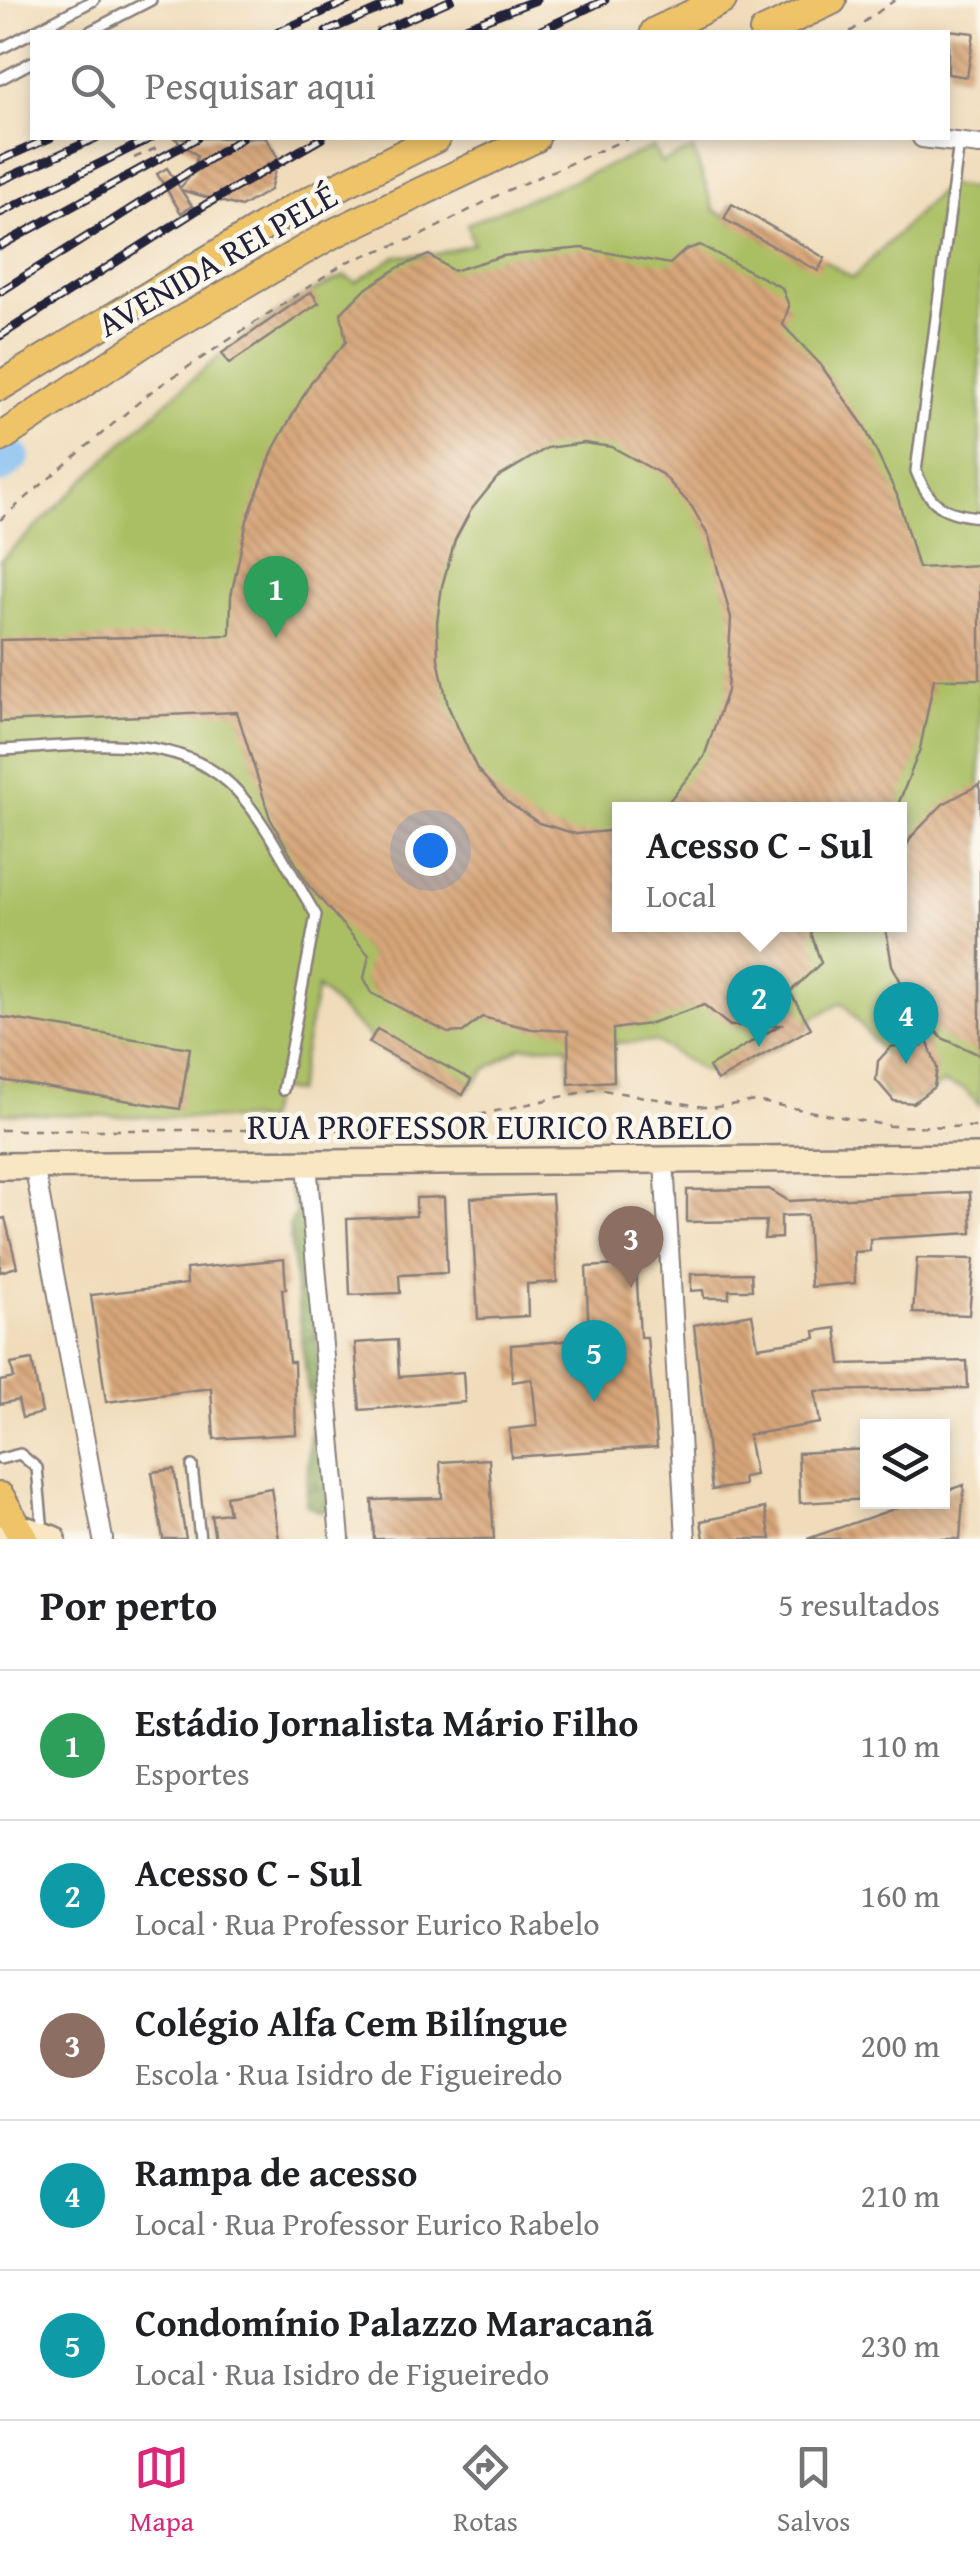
<!DOCTYPE html>
<html lang="pt">
<head>
<meta charset="utf-8">
<style>
	:root { --surface:#fff; --page:#f6f6f6; --text:#202124; --muted:#757577; --line:#e0e0e0; --accent:#db2777 }
	body { margin:0; font-family:"Gentium Book Plus",serif; background:var(--page); color:var(--text) }
	.controls { position:absolute; right:30px; bottom:30px; display:grid; overflow:hidden; border-radius:0px; box-shadow:0 5px 15px #0003 }
	.controls button { width:90px; height:90px; display:grid; place-items:center; padding:0; border:0; border-bottom:2px solid var(--line); background:var(--surface); color:var(--text); font:50px sans-serif }
	.you { position:absolute; left:430px; top:850px; width:35px; height:35px; margin:-25px; border:8px solid #fff; border-radius:50%; background:#1a73e8; box-shadow:0 0 0 15px #1a73e833 }
	.badge { display:grid; place-items:center; width:65px; height:65px; border-radius:50%; background:var(--accent); color:#fff; font-size:32px; font-weight:700 }
	.pin { position:absolute; translate:-50% -82px; filter:drop-shadow(0 2px 5px #0008) }
	.pin::after { content:''; position:absolute; top:52px; width:35px; height:30px; background:inherit; clip-path:polygon(0 0,100% 0,50% 100%) }
	.popup { position:absolute; left:612px; top:802px; width:295px; height:130px; box-sizing:border-box; display:grid; place-content:center; border-radius:0px; background:var(--surface); filter:drop-shadow(0 2px 8px #0005); font-size:32px; white-space:nowrap; color:var(--muted) }
	.popup b { font-size:38px; color:var(--text) }
	.popup::after { content:''; position:absolute; left:50%; top:100%; margin-left:-20px; border:20px solid transparent; border-top-color:var(--surface) }
	.list { margin:0; padding:0; list-style:none }
	h2 { display:flex; justify-content:space-between; align-items:center; height:130px; margin:0; padding:0 40px; font-size:42px }
	h2 small { font-size:32px; font-weight:400; color:var(--muted) }
	.list li { display:grid; grid-template-columns:65px 1fr auto; gap:30px; align-items:center; box-sizing:border-box; height:150px; padding:0 40px; border-top:2px solid var(--line) }
	.list b { display:block; font-size:38px; white-space:nowrap }
	.list p { margin:0; font-size:32px; white-space:nowrap; color:var(--muted) }
	.list em { font-size:32px; font-style:normal; color:var(--muted) }
	.icon { flex:none; width:55px; height:55px; fill:none; stroke:currentColor; stroke-width:2; stroke-linecap:round; stroke-linejoin:round }
	.map { position:relative; flex:none; width:980px; height:1539px; overflow:hidden }
	.search { position:absolute; background:var(--surface); box-shadow:0 5px 15px #0003; left:30px; right:30px; top:30px; height:110px; display:flex; align-items:center; gap:25px; box-sizing:border-box; padding:0 35px; border-radius:0px; color:var(--muted); font-size:38px }
	.sheet { height:880px; background:var(--surface) }
	nav { display:flex; justify-content:space-around; align-items:center; box-sizing:border-box; height:140px; border-top:2px solid var(--line); background:var(--surface); font-size:28px; color:var(--muted) }
	nav a { display:grid; justify-items:center; gap:5px }
	nav .on { color:var(--accent) }
	.map>svg:first-child { display:block }
	.green { fill:#aabf64; stroke:#667050; stroke-width:2.5; fill-rule:evenodd }
	.forest { fill:url(#forest-firs); stroke:#54644a; stroke-width:2.5 }
	.lines { fill:none; stroke-linecap:round; stroke-linejoin:round }
	.river { stroke:#80bbf2; stroke-width:30 }
	.building { fill:url(#building-back-hatch) }
	.lane-casing { stroke:#897f7a; stroke-width:14 }
	.street-casing { stroke:#897f7a; stroke-width:22 }
	.secondary-casing { stroke:#897f7a; stroke-width:30 }
	.primary-casing { stroke:#897f7a; stroke-width:32 }
	.path { stroke:#897f7a; stroke-width:2.5; stroke-dasharray:8 8; stroke-linecap:butt }
	.lane { stroke:#fff; stroke-width:9 }
	.street { stroke:#fff; stroke-width:18 }
	.secondary { stroke:#f9e7c3; stroke-width:25 }
	.primary { stroke:#efc469; stroke-width:28 }
	.rail-casing { stroke:#22223b; stroke-width:9 }
	.rail { stroke:#fbf7ec; stroke-width:5; stroke-dasharray:15; stroke-linecap:butt }
	.labels { text-anchor:middle; stroke-width:9; stroke-linejoin:round; paint-order:stroke }
	.street-label { font-size:35px; fill:#22223b; stroke:#fbf7ec }
</style>
</head>
<body>
<div class="map">
<svg width="980" height="1539" viewBox="0 0 980 1539">
	<defs>
		<pattern id="forest-firs" width="22" height="20" patternUnits="userSpaceOnUse" patternTransform="scale(2.5)"><rect width="22" height="20" fill="#87a65a"/><path d="M5 1l3.5 6h-7zM16 11l3.5 6h-7z" fill="#6e874c"/></pattern>
		<pattern id="building-back-hatch" width="6" height="6" patternUnits="userSpaceOnUse" patternTransform="scale(2.5)"><rect width="6" height="6" fill="#d8a679"/><path d="M-1 5l2 2M0 0l6 6M5-1l2 2" fill="none" stroke="#af8764"/></pattern>
	</defs>
	<rect width="100%" height="100%" fill="#fbf7ec"/>
	<filter id="ink" filterUnits="userSpaceOnUse"><feTurbulence type="fractalNoise" baseFrequency=".01" numOctaves="2"/><feDisplacementMap in="SourceGraphic" scale="20" xChannelSelector="R" yChannelSelector="G"/><feConvolveMatrix kernelMatrix="1 2 1 2 8 2 1 2 1" color-interpolation-filters="sRGB"/></filter>
	<filter id="wash" filterUnits="userSpaceOnUse"><feTurbulence type="fractalNoise" baseFrequency=".0048" numOctaves="4" result="noise"/><feDisplacementMap in="SourceGraphic" scale="40" xChannelSelector="R" yChannelSelector="G"/><feGaussianBlur stdDeviation="2.25" result="paint"/><feColorMatrix in="noise" values="0 0 0 0 0 0 0 0 0 0 0 0 0 0 0 0 0 1.4 0 .05"/><feComposite in="paint" operator="in"/></filter>
	<g filter="url(#wash)">
		<rect width="100%" height="100%" fill="#f0dcba"/>
		<path class="green" d="M 653,147 L 661,163 L 693,149 L 714,210 L 725,216 L 732,204 L 853,278 L 946,185 L 980,189 L 980,1106 L 963,1088 L 943,1083 L 913,1103 L 886,1096 L 876,1080 L 883,1053 L 843,1002 L 808,1021 L 811,1028 L 717,1081 L 710,1069 L 705,1072 L 655,1041 L 613,1043 L 614,1081 L 569,1084 L 568,1046 L 521,1047 L 485,1070 L 463,1095 L 369,1043 L 371,1038 L 317,988 L 296,1092 L 274,1089 L 266,1120 L 0,1113 L 0,560 C 101,471 225,326 345,276 L 356,282 L 396,256 L 437,254 L 473,244 L 467,224 ZM 619,810 L 899,810 L 899,924 L 619,924 Z"/>
		<polygon class="forest" points="296,1178 309,1185 328,1509 321,1512 306,1504 311,1417 289,1226 296,1212 288,1189"/>
		<g class="lines">
			<polyline class="river" points="0,469 15,457"/>
		</g>
		<g id="blocks">
			<g class="building">
				<polygon points="948,30 974,33 967,77 948,74"/>
				<polygon points="174,138 266,138 278,158 270,190 241,207 181,190 192,206 181,213 157,174 167,168 180,188 194,172 197,155"/>
				<polygon points="732,204 825,258 818,271 724,219"/>
				<polygon points="700,245 782,288 789,306 783,325 820,364 864,426 897,495 918,568 980,565 980,679 934,679 920,749 896,810 662,810 704,757 727,691 731,618 709,537 692,507 663,475 612,447 584,443 547,448 497,478 471,510 455,540 442,586 437,622 438,659 448,706 477,769 506,801 539,823 576,834 619,830 619,924 818,924 811,933 821,963 790,992 811,1028 717,1081 709,1067 780,1025 730,1026 704,1005 648,1024 613,1029 614,1081 569,1084 568,1031 532,1029 482,1017 463,1032 448,1033 372,993 364,978 369,955 309,886 270,818 237,712 0,722 0,640 230,635 231,596 247,520 274,448 311,382 346,342 341,313 364,290 399,267 429,255 453,271 502,256 582,248 670,264 685,250"/>
				<polygon points="311,292 319,303 229,364 222,353"/>
				<polygon points="980,784 980,1055 942,1038 913,1005 892,965 885,924 899,924 899,858 912,836 943,804"/>
				<polygon points="0,1017 190,1048 180,1109 0,1080"/>
				<polygon points="377,1029 471,1080 463,1095 369,1043"/>
				<polygon points="927,1040 937,1068 934,1087 913,1103 894,1101 876,1080 878,1061 891,1047 910,1043 922,1046"/>
				<polygon points="769,1189 789,1201 970,1192 972,1233 870,1239 870,1251 854,1252 855,1283 811,1287 807,1215 781,1216 781,1238 764,1239 766,1221 687,1222 687,1190"/>
				<polygon points="552,1194 557,1282 527,1284 528,1316 478,1319 471,1198"/>
				<polygon points="444,1197 447,1273 399,1275 400,1293 350,1295 347,1219 416,1216 416,1198"/>
				<polygon points="5,1218 17,1267 0,1272 0,1219"/>
				<polygon points="917,1258 974,1259 969,1315 913,1313"/>
				<polygon points="284,1259 286,1289 282,1289 289,1362 294,1362 296,1434 214,1439 211,1388 106,1402 91,1295 187,1284 186,1269"/>
				<polygon points="636,1264 640,1337 647,1337 657,1447 511,1457 509,1429 537,1426 532,1379 512,1382 511,1345 589,1339 586,1267"/>
				<polygon points="751,1273 752,1290 729,1290 729,1298 704,1298 703,1290 691,1291 691,1274"/>
				<polygon points="752,1314 758,1347 816,1338 815,1331 836,1328 841,1364 967,1361 968,1388 815,1391 820,1423 748,1435 755,1475 743,1477 744,1485 712,1490 694,1325"/>
				<polygon points="397,1340 399,1377 463,1372 465,1402 360,1410 355,1343"/>
				<polygon points="32,1360 42,1413 22,1418 18,1400 0,1404 0,1381 14,1378 11,1364"/>
				<polygon points="868,1449 868,1499 800,1503 798,1453"/>
				<polygon points="489,1459 494,1539 374,1539 372,1500 442,1498 440,1462"/>
				<polygon points="174,1469 186,1539 163,1539 152,1472"/>
				<polygon points="964,1485 960,1539 807,1539 914,1502 942,1502 942,1492"/>
				<polygon points="271,1488 279,1539 215,1539 211,1515 229,1513 226,1496"/>
				<polygon points="765,1508 771,1539 704,1539 701,1521"/>
			</g>
		</g>
	</g>
	<g filter="url(#ink)">
		<use href="#blocks" fill-opacity="0" stroke="#897f7a" stroke-width="2.5"/>
		<g class="lines">
			<g class="lane-casing">
				<g id="lane">
					<polyline points="89,32 151,0"/>
					<polyline points="0,49 94,0"/>
					<polyline points="0,79 32,62"/>
					<path d="M 959,142 L 916,471 C 929,505 944,514 980,517"/>
					<path d="M 0,750 C 76,747 178,727 237,791 C 269,826 291,875 316,915 L 283,1090"/>
					<polyline points="0,1459 20,1454 37,1468 43,1532"/>
					<polyline points="192,1466 200,1539"/>
				</g>
			</g>
			<g class="street-casing">
				<g id="street">
					<polyline points="922,138 980,145"/>
					<polyline points="664,1162 686,1539"/>
					<polyline points="307,1164 340,1539"/>
					<polyline points="34,1165 103,1539"/>
				</g>
			</g>
			<g class="secondary-casing">
				<g id="secondary">
					<polyline points="0,1166 980,1157"/>
					<polyline points="0,1529 16,1526 53,1539"/>
				</g>
			</g>
			<g class="primary-casing">
				<g id="primary">
					<polyline points="655,32 722,0"/>
					<polyline points="764,32 832,0"/>
					<polyline points="0,386 291,210 436,138"/>
					<polyline points="0,438 146,341 330,235 535,138"/>
					<polyline points="0,1497 24,1539"/>
				</g>
			</g>
			<g class="path">
				<polyline points="850,32 895,0"/>
				<polyline points="134,158 161,146"/>
				<polyline points="0,520 152,391 346,262 420,236 506,191 629,138"/>
				<polyline points="0,1130 409,1130 597,1089 711,1108 755,1101 890,1126 980,1127"/>
			</g>
			<use href="#lane" class="lane"/>
			<use href="#street" class="street"/>
			<use href="#secondary" class="secondary"/>
			<use href="#primary" class="primary"/>
			<g class="rail-casing">
				<g id="rail">
					<polyline points="278,32 350,0"/>
					<polyline points="326,32 399,0"/>
					<polyline points="379,32 451,0"/>
					<polyline points="453,32 536,0"/>
					<polyline points="537,32 605,0"/>
					<polyline points="0,160 50,138"/>
					<polyline points="0,181 96,138"/>
					<polyline points="0,213 151,138"/>
					<polyline points="0,246 197,138"/>
					<polyline points="0,292 242,138"/>
					<polyline points="0,336 205,205 322,138"/>
				</g>
			</g>
			<use href="#rail" class="rail"/>
		</g>
	</g>
	<g class="labels">
		<g class="street-label">
			<text transform="translate(217 260) rotate(-30)" y="12">AVENIDA REI PELÉ</text>
			<text x="490" y="1139">RUA PROFESSOR EURICO RABELO</text>
		</g>
	</g>
</svg>
<div class="controls">
<button><svg class="icon" aria-label="layers" viewBox="0 0 24 24"><path d="M12 4l9 5-9 5-9-5zM3 14l9 5 9-5"/></svg></button>
</div>
<div class="you"></div>
<div class="pin badge" style="left:276px;top:638px;background:#2e9e5b">1</div>
<div class="pin badge" style="left:759px;top:1047px;background:#0f9aa8">2</div>
<div class="popup"><b>Acesso C - Sul</b>Local</div>
<div class="pin badge" style="left:631px;top:1288px;background:#8d6e63">3</div>
<div class="pin badge" style="left:906px;top:1064px;background:#0f9aa8">4</div>
<div class="pin badge" style="left:594px;top:1402px;background:#0f9aa8">5</div>
<div class="search"><svg class="icon" aria-label="search" viewBox="0 0 24 24"><circle cx="10" cy="10" r="6"/><path d="M15 15l6 6"/></svg>Pesquisar aqui</div>
</div>
<section class="sheet">
<h2>Por perto<small>5 resultados</small></h2>
<ul class="list">
<li><span class="badge" style="background:#2e9e5b">1</span><div><b>Estádio Jornalista Mário Filho</b><p>Esportes</p></div><em>110 m</em></li>
<li><span class="badge" style="background:#0f9aa8">2</span><div><b>Acesso C - Sul</b><p>Local · Rua Professor Eurico Rabelo</p></div><em>160 m</em></li>
<li><span class="badge" style="background:#8d6e63">3</span><div><b>Colégio Alfa Cem Bilíngue</b><p>Escola · Rua Isidro de Figueiredo</p></div><em>200 m</em></li>
<li><span class="badge" style="background:#0f9aa8">4</span><div><b>Rampa de acesso</b><p>Local · Rua Professor Eurico Rabelo</p></div><em>210 m</em></li>
<li><span class="badge" style="background:#0f9aa8">5</span><div><b>Condomínio Palazzo Maracanã</b><p>Local · Rua Isidro de Figueiredo</p></div><em>230 m</em></li>
</ul>
</section>
<nav>
<a class="on"><svg class="icon" aria-label="map" viewBox="0 0 24 24"><path d="M3 6l6-2 6 2 6-2v14l-6 2-6-2-6 2zM9 4v14M15 6v14"/></svg>Mapa</a>
<a><svg class="icon" aria-label="directions" viewBox="0 0 24 24"><path d="M12 3l9 9-9 9-9-9zM9 14v-3h6M13 9l2 2-2 2"/></svg>Rotas</a>
<a><svg class="icon" aria-label="saved" viewBox="0 0 24 24"><path d="M7 4h10v16l-5-4-5 4z"/></svg>Salvos</a>
</nav>
</body>
</html>
